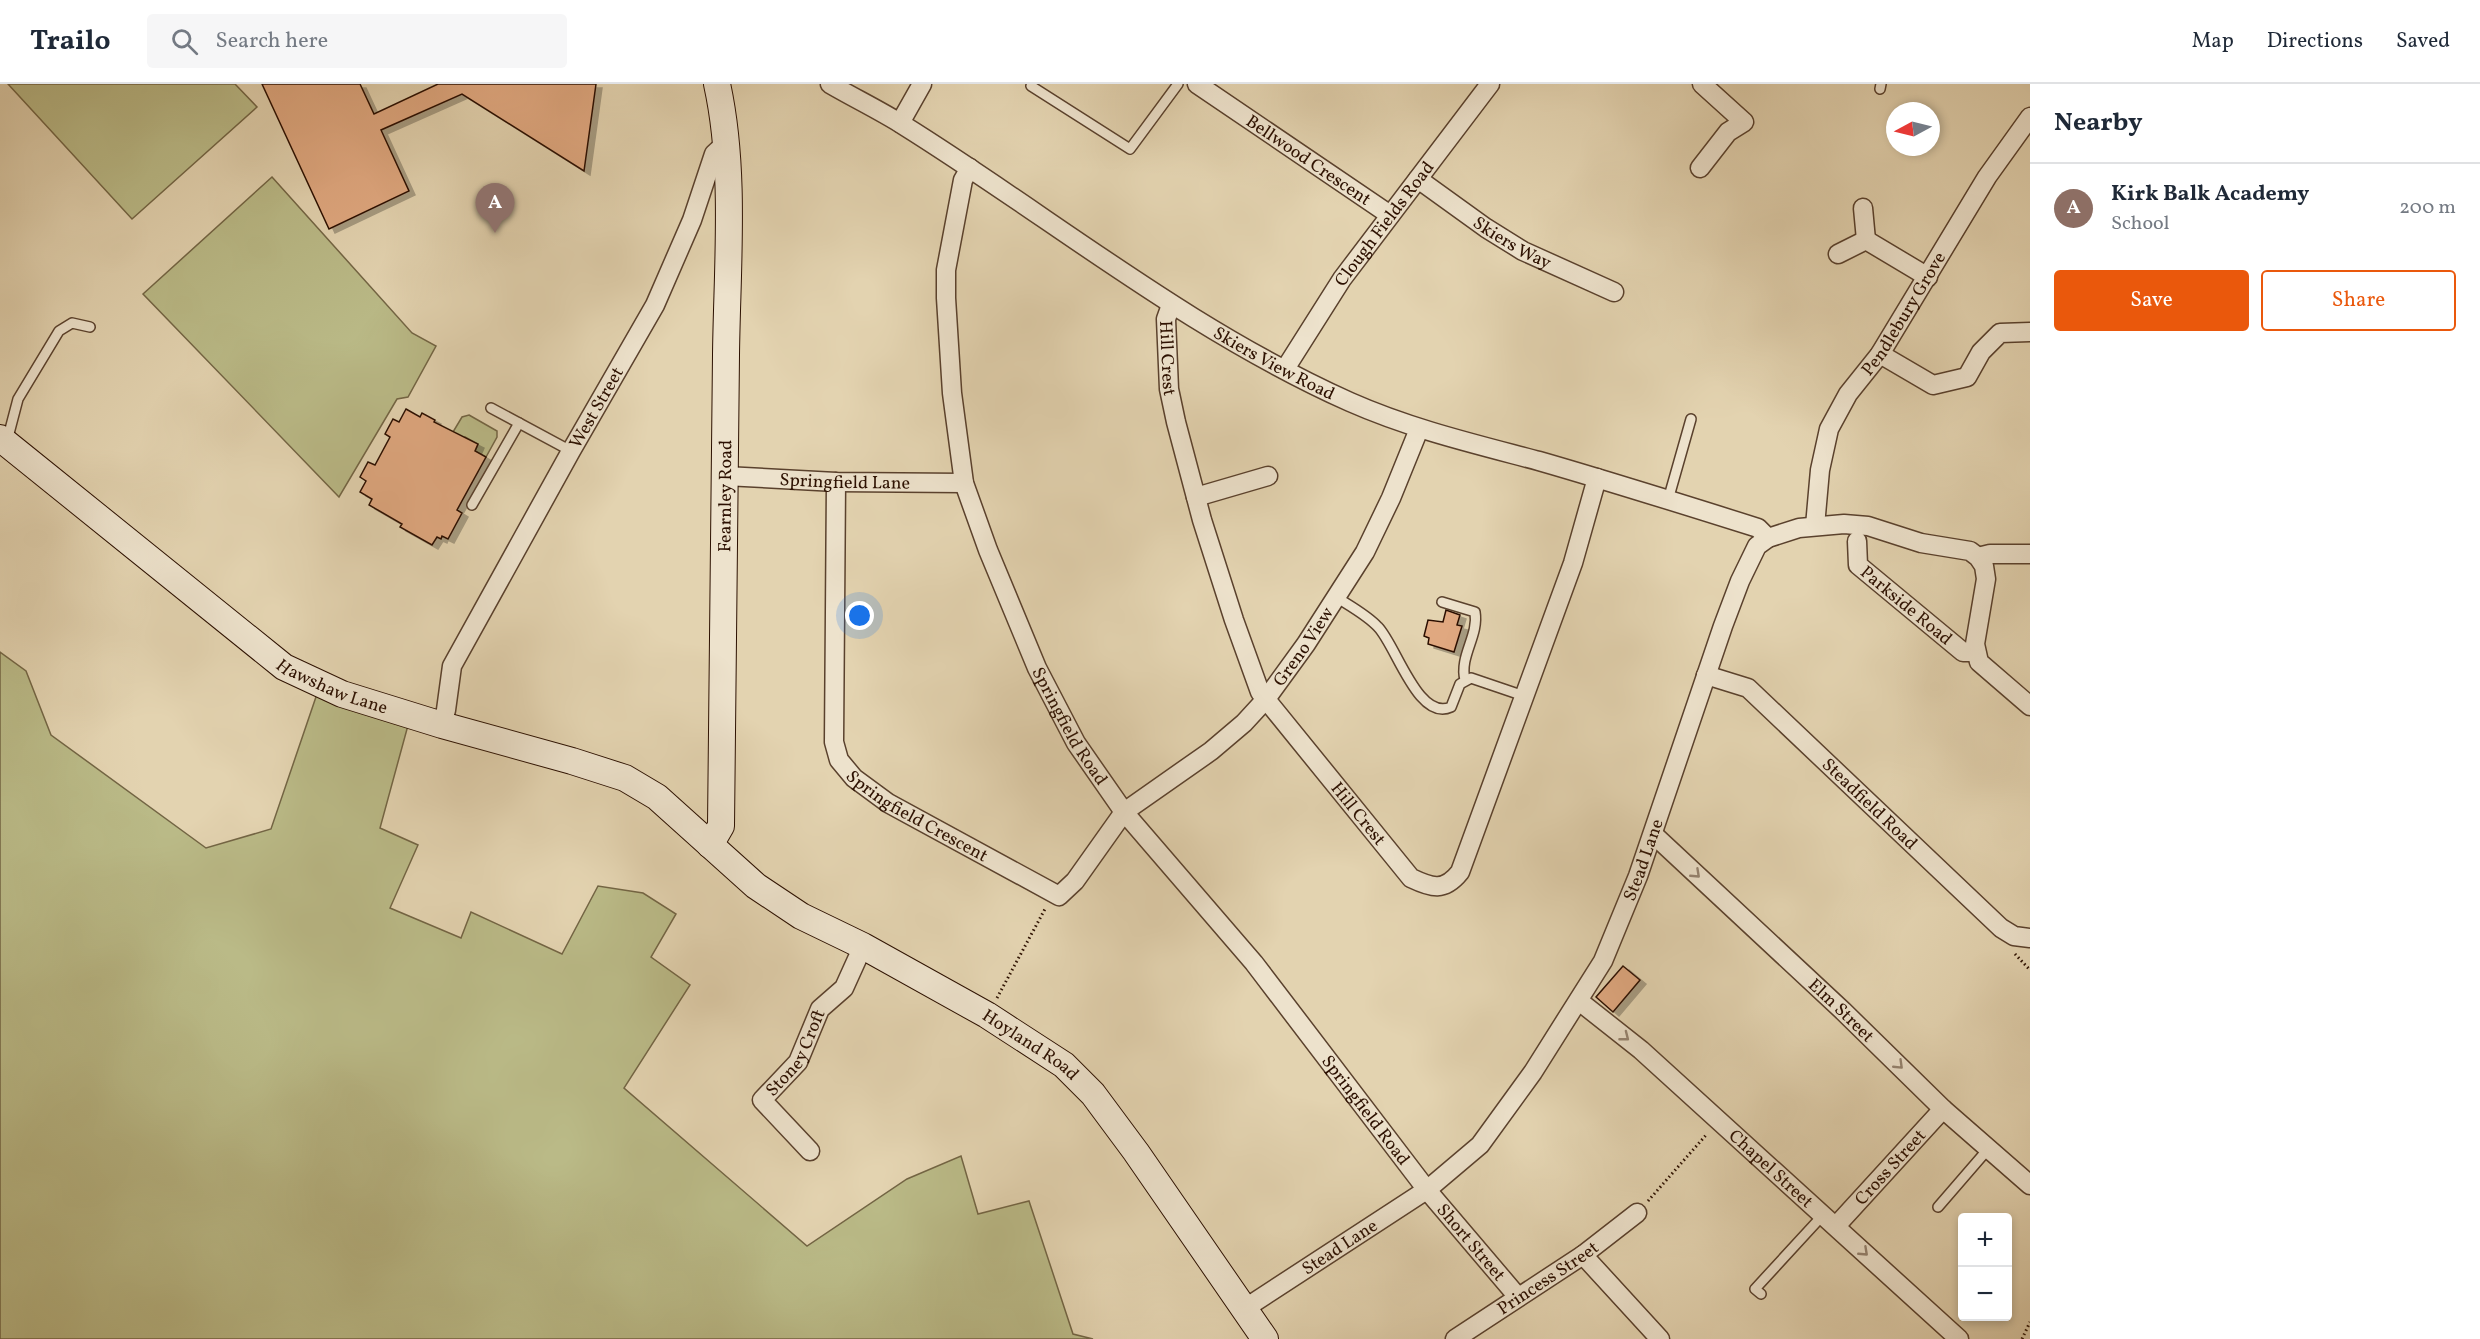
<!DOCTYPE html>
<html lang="en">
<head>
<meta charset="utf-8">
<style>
	:root { --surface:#fff; --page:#f6f6f7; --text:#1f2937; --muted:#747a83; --line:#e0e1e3; --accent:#ea580c }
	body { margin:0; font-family:Vollkorn,serif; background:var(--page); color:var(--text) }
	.controls { position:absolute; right:18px; bottom:18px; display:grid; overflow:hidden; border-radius:6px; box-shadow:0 3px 9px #0003 }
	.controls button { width:54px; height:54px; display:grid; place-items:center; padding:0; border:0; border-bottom:2px solid var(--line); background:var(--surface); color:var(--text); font:30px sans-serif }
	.compass { position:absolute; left:1886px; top:18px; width:54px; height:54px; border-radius:50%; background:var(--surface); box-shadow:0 3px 9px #0003; rotate:263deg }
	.you { position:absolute; left:860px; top:532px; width:21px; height:21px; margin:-15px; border:4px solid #fff; border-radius:50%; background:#1a73e8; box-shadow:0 0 0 9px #1a73e833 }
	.badge { display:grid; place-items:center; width:39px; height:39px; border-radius:50%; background:var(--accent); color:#fff; font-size:20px; font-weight:700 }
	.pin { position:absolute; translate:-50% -50px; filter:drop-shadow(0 2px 3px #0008) }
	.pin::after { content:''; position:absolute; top:32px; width:21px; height:18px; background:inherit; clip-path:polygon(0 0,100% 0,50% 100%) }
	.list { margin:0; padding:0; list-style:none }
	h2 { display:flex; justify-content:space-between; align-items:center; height:78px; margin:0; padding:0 24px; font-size:26px }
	h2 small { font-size:20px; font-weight:400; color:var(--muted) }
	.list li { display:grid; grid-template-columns:39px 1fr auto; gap:18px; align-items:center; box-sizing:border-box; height:90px; padding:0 24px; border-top:2px solid var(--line) }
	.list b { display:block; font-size:22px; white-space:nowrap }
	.list p { margin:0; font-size:20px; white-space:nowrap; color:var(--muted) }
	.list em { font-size:20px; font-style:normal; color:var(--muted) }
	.actions { display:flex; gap:12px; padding:18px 24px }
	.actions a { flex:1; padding:14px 0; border:2px solid var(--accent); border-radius:6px; text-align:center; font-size:21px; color:var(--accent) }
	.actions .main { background:var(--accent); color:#fff }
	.icon { flex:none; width:33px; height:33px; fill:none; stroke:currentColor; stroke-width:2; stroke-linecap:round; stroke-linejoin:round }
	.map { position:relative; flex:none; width:2030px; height:1255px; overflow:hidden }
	header { display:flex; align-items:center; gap:36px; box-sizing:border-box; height:84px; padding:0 30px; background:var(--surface); border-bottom:2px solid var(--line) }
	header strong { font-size:28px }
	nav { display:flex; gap:33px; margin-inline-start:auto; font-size:21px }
	.search { width:420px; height:54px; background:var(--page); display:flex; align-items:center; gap:15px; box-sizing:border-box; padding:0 21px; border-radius:6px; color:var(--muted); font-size:22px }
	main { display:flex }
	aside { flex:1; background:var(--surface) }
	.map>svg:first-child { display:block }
	.green { fill:#baba87; stroke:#736544; stroke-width:1.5 }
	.building { fill:#e0a880; stroke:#2c1001; stroke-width:1.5; filter:url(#shadow) }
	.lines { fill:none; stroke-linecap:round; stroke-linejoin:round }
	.service-casing { stroke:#5a412d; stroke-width:12 }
	.minor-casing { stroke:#5a412d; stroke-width:21 }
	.secondary-casing { stroke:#2c1001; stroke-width:28 }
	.path { stroke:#2c1001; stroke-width:3; stroke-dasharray:1.5 3; stroke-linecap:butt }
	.service { stroke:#ede2cc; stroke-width:9 }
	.minor { stroke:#ede2cc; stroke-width:18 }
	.secondary { stroke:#ede2cc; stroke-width:26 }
	.oneway { stroke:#968471 }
	.labels { text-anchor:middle; stroke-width:5; stroke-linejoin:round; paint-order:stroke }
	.street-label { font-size:18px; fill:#2c1001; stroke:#ede2cc }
</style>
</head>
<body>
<header>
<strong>Trailo</strong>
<div class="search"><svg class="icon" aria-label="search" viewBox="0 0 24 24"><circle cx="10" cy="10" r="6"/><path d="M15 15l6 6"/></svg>Search here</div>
<nav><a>Map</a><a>Directions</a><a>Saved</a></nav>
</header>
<main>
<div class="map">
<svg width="2030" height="1255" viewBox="0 0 2030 1255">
	<defs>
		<filter id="shadow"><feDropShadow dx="6" dy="4" stdDeviation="0" flood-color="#0004"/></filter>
	</defs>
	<rect width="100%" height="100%" fill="#e3d3b0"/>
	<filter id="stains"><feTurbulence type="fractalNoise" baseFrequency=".00333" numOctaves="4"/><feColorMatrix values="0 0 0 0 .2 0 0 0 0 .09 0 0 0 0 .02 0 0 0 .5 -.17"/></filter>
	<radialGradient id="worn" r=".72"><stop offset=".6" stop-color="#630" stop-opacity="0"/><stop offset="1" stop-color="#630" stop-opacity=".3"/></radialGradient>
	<g class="green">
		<polygon points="8,0 235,0 257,23 132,135"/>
		<polygon points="272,93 412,249 436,262 408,313 397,315 339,413 143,210"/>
		<polygon points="469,331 497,347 497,353 486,373 475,367 478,360 465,353 461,358 453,348 462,333"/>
		<polygon points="0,568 26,587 51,651 206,764 271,745 318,607 410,634 380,744 418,761 390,824 461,854 471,828 562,870 598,802 643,809 676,830 651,873 690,901 624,1004 807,1162 907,1095 961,1072 978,1130 1029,1117 1073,1250 1093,1255 0,1255"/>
	</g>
	<g class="building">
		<polygon points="262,0 360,0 374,30 438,0 596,0 584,87 462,10 381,46 409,107 329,145"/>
		<polygon points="406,325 420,333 422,329 435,336 434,338 478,360 475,367 486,373 457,426 462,429 448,455 442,452 441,455 437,453 432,461 400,443 402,440 369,421 372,415 360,408 366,397 360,393 368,378 375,381 390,353 385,350 393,335 399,338"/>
		<polygon points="1446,526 1460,531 1457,541 1462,542 1454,568 1428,560 1429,554 1424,552 1428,536 1443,538"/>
		<polygon points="1623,882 1640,896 1613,928 1596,913"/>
	</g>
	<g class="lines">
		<g class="service-casing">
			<g id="service">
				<polyline points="1031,2 1130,65 1178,0"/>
				<polyline points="1880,5 1881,0"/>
				<polyline points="491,324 571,367"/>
				<polyline points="7,357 18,315 59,247 72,239 90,243"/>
				<polyline points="1668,416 1691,335"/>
				<polyline points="472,421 519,339"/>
				<path d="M 1336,513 C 1350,522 1367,531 1378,543 C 1396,561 1418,638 1451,623 L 1460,600 L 1471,594 L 1524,612"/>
				<path d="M 1442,518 L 1475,528 C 1479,552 1459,572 1465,596"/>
				<polyline points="1938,1123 1989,1064"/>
				<polyline points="1761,1210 1755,1205 1823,1131"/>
			</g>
		</g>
		<g class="minor-casing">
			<g id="minor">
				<path id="s1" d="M 830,0 C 854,14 879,26 903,41 C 1052,134 1187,245 1350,318 C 1411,345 1475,360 1539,377 C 1612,398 1685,421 1758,444 L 1768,454"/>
				<path id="s2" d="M 1197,0 L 1390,131"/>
				<polyline points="900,39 922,0"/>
				<path id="s3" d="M 970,84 L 963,96 L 946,186 L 946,214 L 952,309 L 964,399 L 988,466 L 1037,584 L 1076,659 L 1124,728 L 1254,879 L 1427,1106 L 1518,1213"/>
				<polyline points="1700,84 1728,48 1744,38 1702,0"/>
				<path id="s4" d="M 1418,95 L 1486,144 L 1523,167 L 1614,208"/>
				<polyline points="1863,124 1866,156"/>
				<polyline points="1838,170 1866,156 1928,193"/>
				<path id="s5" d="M 1171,221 L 1166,235 L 1169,305 L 1176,338 L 1202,436 L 1234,536 L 1260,608 L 1411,794 C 1432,804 1444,808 1460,788 L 1573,479 L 1597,394"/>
				<polyline points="1880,270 1933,301 1967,293 1981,268 2000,249 2030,248"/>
				<path id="s6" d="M 1285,285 L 1342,195 L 1490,0"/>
				<path id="s7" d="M 725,392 L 836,398 L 964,399"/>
				<path id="s8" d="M 836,398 L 834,658 L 839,676 L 854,694 L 888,719 L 1059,812 L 1075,797 L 1124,728 L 1211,667 L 1244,639 L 1266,615 L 1306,560 L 1365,468 L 1391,414 L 1419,345"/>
				<polyline points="1196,413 1268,392"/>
				<path id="s9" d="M 1815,442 L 1820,386 L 1829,345 L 1848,310 L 1880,270 L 1987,93 L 2030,33"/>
				<path id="s10" d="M 1857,457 L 1858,481 L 1963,568 L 1976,568"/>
				<polyline points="1978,473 1990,470 2030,470"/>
				<path id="s11" d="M 1706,591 L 1748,604 L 2001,844 L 2014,852 L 2030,854"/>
				<path id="s12" d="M 442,641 L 446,626 L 452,582 L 571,367 L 655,221 L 692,136 L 714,70 L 726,59"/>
				<path id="s13" d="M 1653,750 L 1843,927 L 1943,1025 L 2030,1101"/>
				<path id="s14" d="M 1579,917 L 1641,966 L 1959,1255"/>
				<path id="s15" d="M 810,1067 L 762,1016 L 798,978 L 820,925 L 844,904 L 863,862"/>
				<path id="s16" d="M 1836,1142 L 1943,1025"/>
				<polyline points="1583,1171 1660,1255"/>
				<path id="s17" d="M 1244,1225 L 1428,1105 L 1480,1061 L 1533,988 L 1603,877 L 1638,792 L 1723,542 L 1740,497 L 1757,462 L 1768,454 L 1799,444 L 1844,440 L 1868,442 L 1921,459 L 1970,467 L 1978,473 L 1984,482 L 1986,495 L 1975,560 L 1979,578 L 2030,622"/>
				<path id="s18" d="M 1455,1255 L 1583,1171 L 1637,1129"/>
			</g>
		</g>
		<g class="secondary-casing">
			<g id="secondary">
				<path id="s19" d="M 0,354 L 284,583 L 342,610 L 442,641 L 572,677 L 625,694 L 657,713 L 756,802 L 801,832 L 863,862 L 987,931 L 1064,981 L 1093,1010 L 1136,1068 L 1265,1255"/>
				<path id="s20" d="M 710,761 L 721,742 C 723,585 725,428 726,271 C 727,183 736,86 717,0"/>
			</g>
		</g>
		<g class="path">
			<polyline points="2015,870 2030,886"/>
			<polyline points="997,914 1045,825"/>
			<polyline points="1648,1117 1707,1050"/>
			<polyline points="2022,1255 2030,1238"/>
		</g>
		<use href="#service" class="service"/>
		<use href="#minor" class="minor"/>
		<use href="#secondary" class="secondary"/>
	</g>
	<defs><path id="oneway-chevron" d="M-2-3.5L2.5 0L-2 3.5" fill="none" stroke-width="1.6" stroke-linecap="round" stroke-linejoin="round" transform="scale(1.5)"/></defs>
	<g class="oneway">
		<use href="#oneway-chevron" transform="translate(1696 790) rotate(43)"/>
		<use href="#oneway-chevron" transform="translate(1625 953) rotate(38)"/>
		<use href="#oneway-chevron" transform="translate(1899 981) rotate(44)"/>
		<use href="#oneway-chevron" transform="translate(1864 1168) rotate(43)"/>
	</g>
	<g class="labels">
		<g class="street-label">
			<text dy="6" stroke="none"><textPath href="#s2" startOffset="135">Bellwood Crescent</textPath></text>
			<text dy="6" stroke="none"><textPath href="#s6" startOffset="176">Clough Fields Road</textPath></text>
			<text dy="6" stroke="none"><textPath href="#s4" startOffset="114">Skiers Way</textPath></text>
			<text dy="6" stroke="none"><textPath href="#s9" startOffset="236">Pendlebury Grove</textPath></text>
			<text dy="6" stroke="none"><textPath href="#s5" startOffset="54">Hill Crest</textPath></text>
			<text dy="6" stroke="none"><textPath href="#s1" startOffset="525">Skiers View Road</textPath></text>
			<text dy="6" stroke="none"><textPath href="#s12" startOffset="356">West Street</textPath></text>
			<text dy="6" stroke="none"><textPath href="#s7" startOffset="120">Springfield Lane</textPath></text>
			<text dy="6" stroke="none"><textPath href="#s20" startOffset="352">Fearnley Road</textPath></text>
			<text dy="6" stroke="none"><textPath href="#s10" startOffset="87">Parkside Road</textPath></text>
			<text dy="6" stroke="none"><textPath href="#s8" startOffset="892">Greno View</textPath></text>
			<text dy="6" stroke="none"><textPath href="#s19" startOffset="417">Hawshaw Lane</textPath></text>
			<text dy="6" stroke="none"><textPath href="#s3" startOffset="585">Springfield Road</textPath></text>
			<text dy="6" stroke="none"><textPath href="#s11" startOffset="212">Steadfield Road</textPath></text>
			<text dy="6" stroke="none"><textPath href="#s5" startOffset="558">Hill Crest</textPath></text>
			<text dy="6" stroke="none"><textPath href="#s8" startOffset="376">Springfield Crescent</textPath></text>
			<text dy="6" stroke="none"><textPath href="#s17" startOffset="618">Stead Lane</textPath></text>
			<text dy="6" stroke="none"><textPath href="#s13" startOffset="258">Elm Street</textPath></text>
			<text dy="6" stroke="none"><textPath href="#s19" startOffset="1212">Hoyland Road</textPath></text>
			<text dy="6" stroke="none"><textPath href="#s15" startOffset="129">Stoney Croft</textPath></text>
			<text dy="6" stroke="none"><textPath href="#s3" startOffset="1071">Springfield Road</textPath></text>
			<text dy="6" stroke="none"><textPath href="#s16" startOffset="80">Cross Street</textPath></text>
			<text dy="6" stroke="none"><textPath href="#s14" startOffset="255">Chapel Street</textPath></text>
			<text dy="6" stroke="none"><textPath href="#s3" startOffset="1240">Short Street</textPath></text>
			<text dy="6" stroke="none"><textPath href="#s17" startOffset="114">Stead Lane</textPath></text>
			<text dy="6" stroke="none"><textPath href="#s18" startOffset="111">Princess Street</textPath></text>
		</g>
	</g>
	<rect width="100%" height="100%" filter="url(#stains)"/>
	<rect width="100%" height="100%" fill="url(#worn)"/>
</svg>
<div class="controls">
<button>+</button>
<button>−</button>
</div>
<svg class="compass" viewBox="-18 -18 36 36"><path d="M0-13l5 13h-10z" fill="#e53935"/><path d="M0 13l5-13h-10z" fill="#747a83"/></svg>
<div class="you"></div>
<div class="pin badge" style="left:495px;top:149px;background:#8d6e63">A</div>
</div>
<aside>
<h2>Nearby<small></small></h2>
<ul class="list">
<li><span class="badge" style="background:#8d6e63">A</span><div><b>Kirk Balk Academy</b><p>School</p></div><em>200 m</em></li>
</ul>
<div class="actions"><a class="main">Save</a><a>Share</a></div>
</aside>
</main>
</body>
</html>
